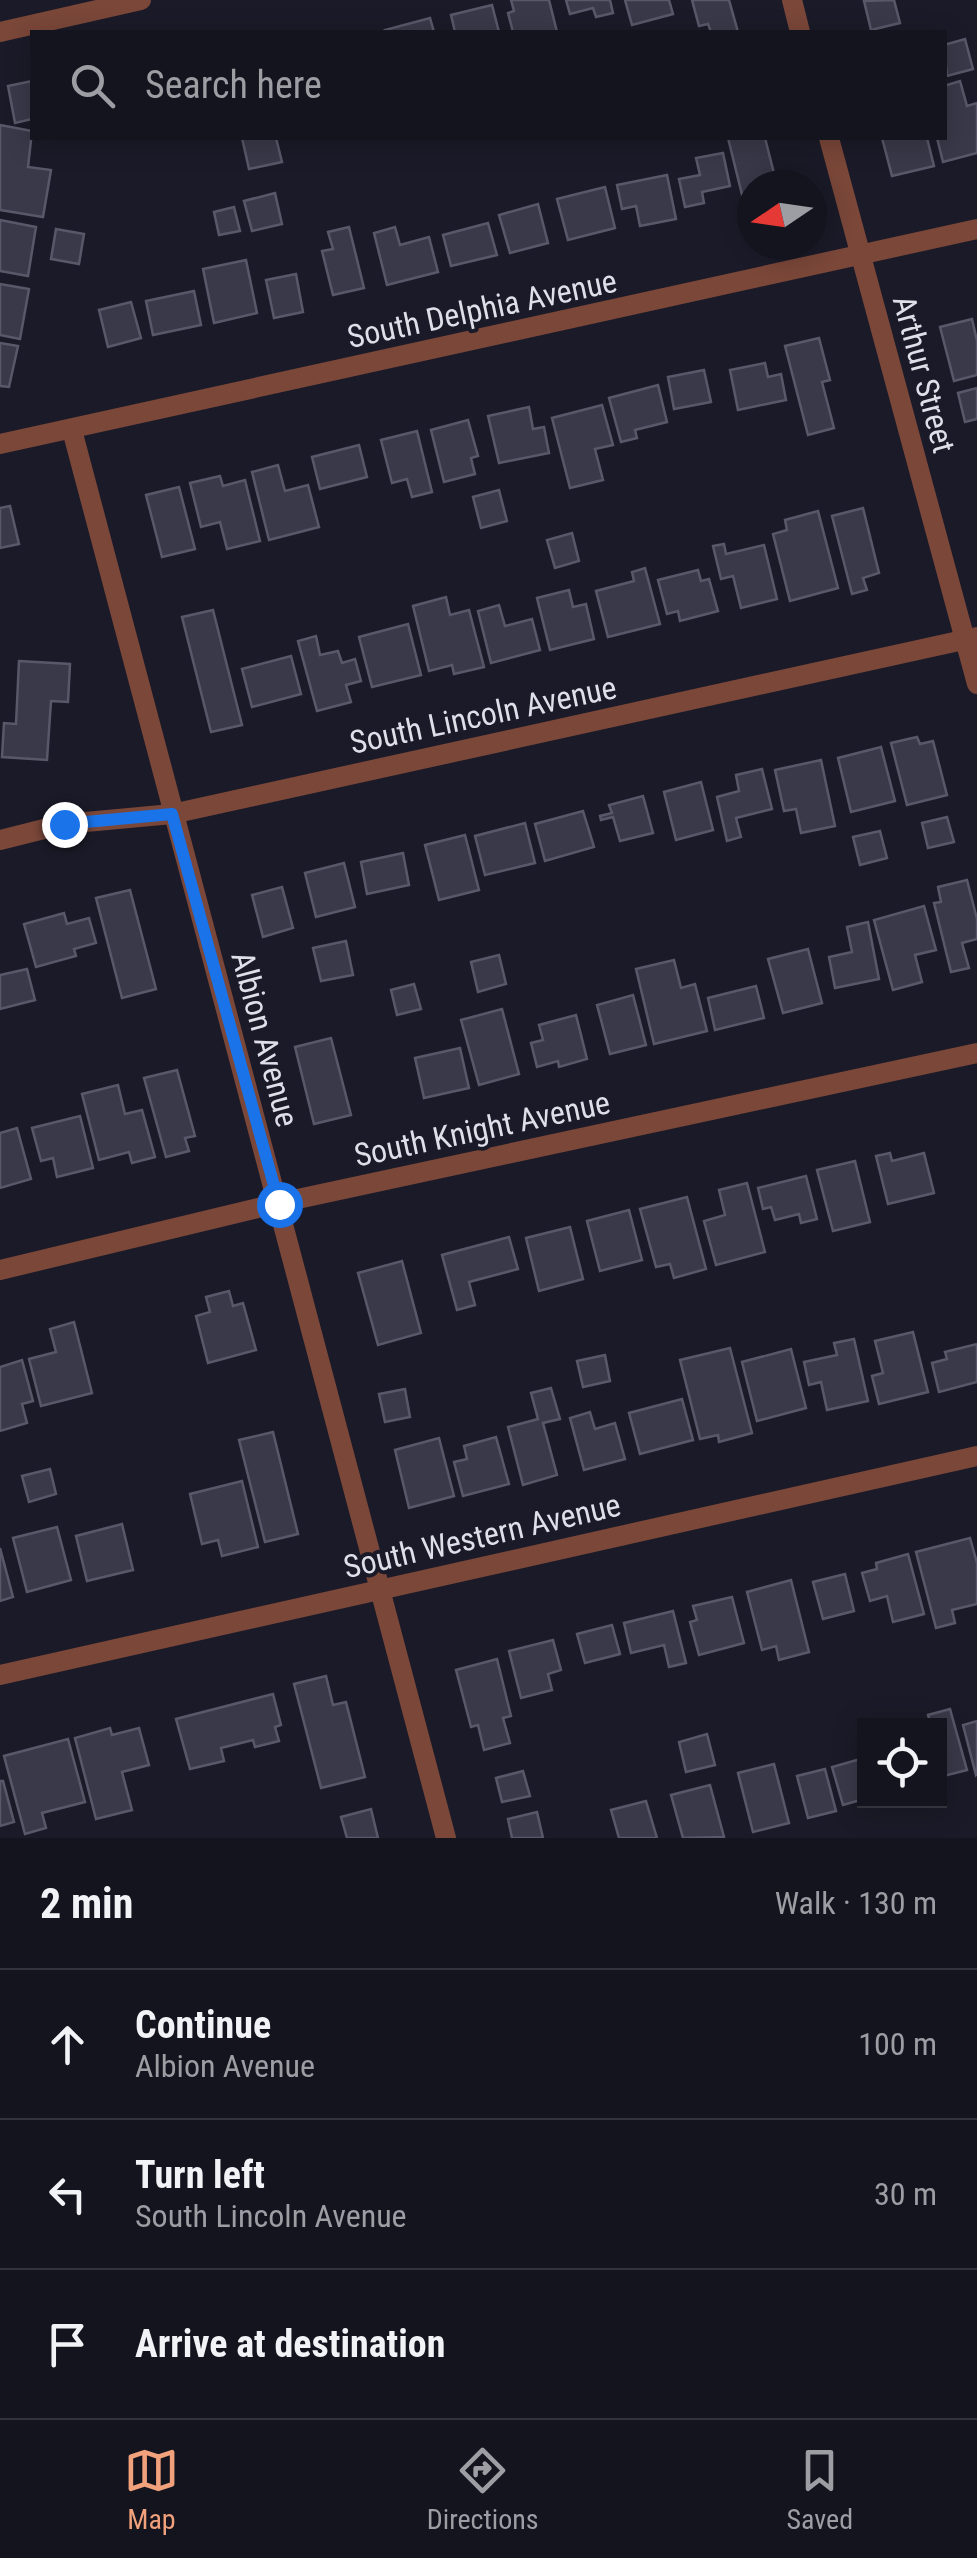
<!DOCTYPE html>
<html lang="en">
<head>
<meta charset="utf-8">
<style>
	:root { --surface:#14141e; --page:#1d1d27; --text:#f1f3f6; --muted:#9d9ea4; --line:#33333c; --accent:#f1a17c }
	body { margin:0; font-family:"Roboto Condensed",sans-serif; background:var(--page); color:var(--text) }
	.controls { position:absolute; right:30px; bottom:30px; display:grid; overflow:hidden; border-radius:0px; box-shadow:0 5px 25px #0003 }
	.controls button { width:90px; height:90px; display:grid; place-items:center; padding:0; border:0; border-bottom:2px solid var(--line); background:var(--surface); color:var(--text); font:50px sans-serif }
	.compass { position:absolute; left:737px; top:170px; width:90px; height:90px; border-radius:50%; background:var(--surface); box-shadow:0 5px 25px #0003; rotate:257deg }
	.stop { position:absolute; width:30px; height:30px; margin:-22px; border:8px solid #1a73e8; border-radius:50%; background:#fff }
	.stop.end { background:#1a73e8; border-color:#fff; box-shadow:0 2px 10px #0008 }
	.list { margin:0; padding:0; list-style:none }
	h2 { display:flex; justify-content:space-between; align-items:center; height:130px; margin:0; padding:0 40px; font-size:42px }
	h2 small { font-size:32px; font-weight:400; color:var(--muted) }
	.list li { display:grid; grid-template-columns:65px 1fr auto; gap:30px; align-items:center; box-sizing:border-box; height:150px; padding:0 40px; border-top:2px solid var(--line) }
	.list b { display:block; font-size:38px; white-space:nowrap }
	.list p { margin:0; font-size:32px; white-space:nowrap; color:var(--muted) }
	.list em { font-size:32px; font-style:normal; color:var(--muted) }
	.icon { flex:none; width:55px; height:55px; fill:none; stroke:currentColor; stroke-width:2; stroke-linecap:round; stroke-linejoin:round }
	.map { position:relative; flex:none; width:977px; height:1838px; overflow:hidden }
	.search { position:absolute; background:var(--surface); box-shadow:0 5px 25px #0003; left:30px; right:30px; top:30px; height:110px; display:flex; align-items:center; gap:25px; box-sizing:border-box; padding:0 35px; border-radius:0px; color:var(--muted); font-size:38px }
	.sheet { height:580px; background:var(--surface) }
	nav { display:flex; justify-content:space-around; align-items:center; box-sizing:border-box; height:140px; border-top:2px solid var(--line); background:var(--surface); font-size:28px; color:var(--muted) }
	nav a { display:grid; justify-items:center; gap:5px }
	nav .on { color:var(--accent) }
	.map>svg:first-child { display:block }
	.building { fill:#3a3949; stroke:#59586a; stroke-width:2.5 }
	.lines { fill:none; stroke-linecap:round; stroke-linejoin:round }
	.minor { stroke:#7a4739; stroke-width:20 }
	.route { stroke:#1a73e8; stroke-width:12 }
	.labels { text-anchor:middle; stroke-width:8; stroke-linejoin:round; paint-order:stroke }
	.street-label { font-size:32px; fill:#dfdfea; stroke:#1b1a28 }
</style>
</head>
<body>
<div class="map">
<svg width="977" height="1838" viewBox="0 0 977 1838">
	<rect width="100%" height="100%" fill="#1b1a28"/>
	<g class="building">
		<polygon points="511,0 549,0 557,32 513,32 508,13 514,11"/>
		<polygon points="566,0 610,0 613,13 596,17 593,8 570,14"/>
		<polygon points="625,0 669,0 673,14 632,25"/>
		<polygon points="692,0 729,0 738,32 711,32 708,24 699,26"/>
		<polygon points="894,0 900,23 871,30 864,1"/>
		<polygon points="492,5 499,32 455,32 451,15"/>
		<polygon points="430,18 434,32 386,32 385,30"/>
		<polygon points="965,39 973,69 947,76 944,45"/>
		<polygon points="32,81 32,119 15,123 8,86"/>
		<polygon points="960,81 967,106 977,103 977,153 943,162 937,138 944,138 944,86"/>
		<polygon points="0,125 32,131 28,167 51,170 43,217 0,210"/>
		<polygon points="242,138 276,138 282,162 249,169"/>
		<polygon points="728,138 765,138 777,185 752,185 752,209 746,211"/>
		<polygon points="882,138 927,138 934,166 892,176"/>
		<polygon points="723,153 730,186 702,192 704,203 685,207 679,179 700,175 696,158"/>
		<polygon points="667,175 676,219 640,226 636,206 622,209 617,185"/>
		<polygon points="605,187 615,228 568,240 557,199"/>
		<polygon points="275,193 282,224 252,231 244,201"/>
		<polygon points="538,204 548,243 510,253 499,215"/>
		<polygon points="234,207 240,231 219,235 214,212"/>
		<polygon points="0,220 36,227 28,276 0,271"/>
		<polygon points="488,223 497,255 451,266 443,235"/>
		<polygon points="349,227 364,288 333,295 322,251 333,249 328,232"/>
		<polygon points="395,227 400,245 429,237 438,272 387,285 374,233"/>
		<polygon points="56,229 84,234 79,264 51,259"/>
		<polygon points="246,260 257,313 214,323 203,269"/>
		<polygon points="296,274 303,312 274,318 266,280"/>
		<polygon points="0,284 29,289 20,339 0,335"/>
		<polygon points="194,291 201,325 153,335 146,301"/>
		<polygon points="131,302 141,338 108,347 99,310"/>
		<polygon points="972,319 977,341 977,375 954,381 940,327"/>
		<polygon points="819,338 830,380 822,382 834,428 808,435 785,346"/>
		<polygon points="0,343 18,346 9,387 0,386"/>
		<polygon points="765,363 768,377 781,374 786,400 738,410 730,370"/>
		<polygon points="704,370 711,402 674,409 668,377"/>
		<polygon points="658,385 667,422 635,430 637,438 621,442 609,398"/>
		<polygon points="977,388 977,419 965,422 958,393"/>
		<polygon points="602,405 613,445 595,449 603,480 570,488 552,418"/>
		<polygon points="529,407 533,429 544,427 549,453 499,463 488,416"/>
		<polygon points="468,420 478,456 471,458 475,474 444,482 431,430"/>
		<polygon points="417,431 432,492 412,497 407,479 392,483 381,440"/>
		<polygon points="359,445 367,477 320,489 312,457"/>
		<polygon points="278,465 285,491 308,485 319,527 269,540 252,472"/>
		<polygon points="220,476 223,486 245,480 260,541 227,549 220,522 201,527 190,483"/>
		<polygon points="179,487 195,549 162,557 146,495"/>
		<polygon points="499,490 507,521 481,528 473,497"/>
		<polygon points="10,506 19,544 0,548 0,508"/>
		<polygon points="863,508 879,573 863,578 867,590 852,594 832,516"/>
		<polygon points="818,511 838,588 790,601 773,534 787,530 785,520"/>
		<polygon points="572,533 579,561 555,568 547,540"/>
		<polygon points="724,544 726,554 764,545 777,599 741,608 733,576 721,579 713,546"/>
		<polygon points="645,568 660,624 608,637 596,591 634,581 632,572"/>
		<polygon points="698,570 701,581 709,579 718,611 680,621 678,611 667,614 658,580"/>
		<polygon points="569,590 573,607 586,604 594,639 550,650 537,598"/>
		<polygon points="446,597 450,615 469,610 484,667 454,674 452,665 429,671 413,606"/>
		<polygon points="499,605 505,626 532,619 540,650 491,663 478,611"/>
		<polygon points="213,610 242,725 211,732 182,617"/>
		<polygon points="408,624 421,675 372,687 359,637"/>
		<polygon points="316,636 320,655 338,651 342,663 355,659 361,681 346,685 351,702 317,711 298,641"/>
		<polygon points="291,656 301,694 252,707 242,669"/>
		<polygon points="19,661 70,664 68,702 51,701 47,760 2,757 4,723 16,724"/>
		<polygon points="917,737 920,744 933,741 947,795 907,805 891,743"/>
		<polygon points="881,747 895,801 851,812 838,758"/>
		<polygon points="821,760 835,826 801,833 796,809 784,811 775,770"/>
		<polygon points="762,769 772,809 736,818 741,837 727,841 717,797 739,791 736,775"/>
		<polygon points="701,782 713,830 676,840 664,792"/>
		<polygon points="643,796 653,833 620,841 613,817 601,820 600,816 612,813 609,805"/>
		<polygon points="583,811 594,847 545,861 535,824"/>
		<polygon points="947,817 954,842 928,848 922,823"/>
		<polygon points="525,823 535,863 485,875 475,836"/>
		<polygon points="880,831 887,858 860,865 853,837"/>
		<polygon points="465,835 479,890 439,900 425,845"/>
		<polygon points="403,853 409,885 367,894 361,862"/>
		<polygon points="344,863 355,907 316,917 305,873"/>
		<polygon points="967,880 977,919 977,939 962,943 969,968 951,972 934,903 941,902 938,887"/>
		<polygon points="282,887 293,928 263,937 252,895"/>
		<polygon points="130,890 156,989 122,998 96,898"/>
		<polygon points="924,906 936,950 915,955 922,982 893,990 874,920"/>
		<polygon points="64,913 67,924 89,918 96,943 74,949 76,956 36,967 24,924"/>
		<polygon points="868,922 879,979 835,988 829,957 852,952 847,927"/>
		<polygon points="346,941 353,975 321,981 313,948"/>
		<polygon points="808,949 822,1003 783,1013 768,959"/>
		<polygon points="499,955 506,984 478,992 471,962"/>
		<polygon points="674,960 681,988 695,984 707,1031 654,1044 636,969"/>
		<polygon points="27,969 35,1000 0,1009 0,975"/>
		<polygon points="414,984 421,1009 397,1015 391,990"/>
		<polygon points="756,986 764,1018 715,1030 708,998"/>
		<polygon points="633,995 646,1045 610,1054 597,1005"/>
		<polygon points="502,1009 519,1074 479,1085 461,1020"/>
		<polygon points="576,1015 587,1059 559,1067 558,1061 537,1067 531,1043 543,1040 539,1025"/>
		<polygon points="331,1038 351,1115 314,1124 295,1047"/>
		<polygon points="460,1048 469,1088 424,1098 415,1058"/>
		<polygon points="177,1070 195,1136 185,1138 189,1151 166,1157 144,1078"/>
		<polygon points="118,1085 125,1114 142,1110 155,1157 132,1163 129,1152 99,1160 82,1094"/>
		<polygon points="80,1116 93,1168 57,1177 53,1158 41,1161 32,1128"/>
		<polygon points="17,1128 31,1179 0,1188 0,1133"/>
		<polygon points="890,1153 892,1161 924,1153 934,1193 888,1204 876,1156"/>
		<polygon points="855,1161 870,1222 833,1231 817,1170"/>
		<polygon points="806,1176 817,1219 801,1223 799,1214 775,1220 771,1207 763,1209 758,1188"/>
		<polygon points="747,1183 765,1252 716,1265 704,1221 725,1215 719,1190"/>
		<polygon points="687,1197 706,1269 674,1278 670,1264 656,1267 640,1209"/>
		<polygon points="629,1210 642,1260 600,1271 587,1221"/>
		<polygon points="570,1227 583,1279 539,1291 526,1238"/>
		<polygon points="509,1237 518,1269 469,1282 475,1305 457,1310 442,1255"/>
		<polygon points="402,1261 421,1333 378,1345 358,1273"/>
		<polygon points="229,1291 233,1306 243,1303 256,1350 208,1363 196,1316 210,1312 206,1297"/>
		<polygon points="74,1322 92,1393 41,1406 29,1359 56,1352 50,1329"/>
		<polygon points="913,1332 928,1392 879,1404 872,1376 883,1373 875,1341"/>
		<polygon points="854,1339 868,1401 827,1410 821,1382 809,1385 804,1362 837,1355 834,1343"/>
		<polygon points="977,1344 977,1382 939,1392 932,1363 947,1359 945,1352"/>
		<polygon points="730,1348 752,1433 719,1442 718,1435 700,1439 680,1360"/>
		<polygon points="791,1349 806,1408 757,1421 742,1362"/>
		<polygon points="605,1355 610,1381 583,1387 577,1361"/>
		<polygon points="22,1360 33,1401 22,1404 27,1423 0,1431 0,1367"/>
		<polygon points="551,1388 560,1419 543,1423 557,1475 523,1485 508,1427 538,1419 531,1393"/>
		<polygon points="405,1389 410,1417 385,1422 379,1394"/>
		<polygon points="682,1399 693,1440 640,1454 629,1413"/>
		<polygon points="590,1412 595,1429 615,1423 625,1459 584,1470 570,1418"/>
		<polygon points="273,1432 298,1534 265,1542 239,1440"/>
		<polygon points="496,1437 509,1484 463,1496 454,1462 467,1459 464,1446"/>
		<polygon points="439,1438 454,1496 409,1508 395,1450"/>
		<polygon points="50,1469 56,1494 29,1502 22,1476"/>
		<polygon points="242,1481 258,1547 222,1556 218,1540 202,1544 190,1494"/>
		<polygon points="122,1524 133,1570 87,1581 76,1536"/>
		<polygon points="57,1527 71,1580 27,1592 13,1538"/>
		<polygon points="970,1538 977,1563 977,1604 952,1610 955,1623 936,1628 916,1552"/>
		<polygon points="0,1548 13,1597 0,1601"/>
		<polygon points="908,1554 924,1614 893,1622 887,1596 870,1601 862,1573 877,1569 876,1563"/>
		<polygon points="845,1574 854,1611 823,1619 813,1582"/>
		<polygon points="791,1580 809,1652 779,1660 776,1646 762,1650 747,1592"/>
		<polygon points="732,1597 744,1643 699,1655 690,1622 697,1620 693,1606"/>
		<polygon points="673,1611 686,1663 669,1667 664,1645 631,1653 624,1623"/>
		<polygon points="612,1625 620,1654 585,1663 577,1634"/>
		<polygon points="553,1640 561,1670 548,1674 552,1690 521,1698 509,1651"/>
		<polygon points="497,1659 511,1716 503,1718 510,1743 484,1750 478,1725 471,1727 456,1670"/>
		<polygon points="326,1676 333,1705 346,1702 365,1777 321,1788 294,1684"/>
		<polygon points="273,1694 281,1725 275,1727 279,1741 255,1747 253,1740 221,1748 224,1761 190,1769 176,1719"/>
		<polygon points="950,1709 967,1770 940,1777 940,1726 931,1726 928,1715"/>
		<polygon points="977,1721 977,1774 976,1775 963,1725"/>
		<polygon points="110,1728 112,1735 139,1728 149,1765 122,1772 132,1810 96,1819 75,1738"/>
		<polygon points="707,1734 715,1765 686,1772 679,1742"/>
		<polygon points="68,1739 85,1802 42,1813 46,1828 25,1834 4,1756"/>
		<polygon points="864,1758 864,1799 843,1805 832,1767"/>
		<polygon points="774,1764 789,1823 753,1832 738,1773"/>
		<polygon points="825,1769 836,1811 808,1818 797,1776"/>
		<polygon points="523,1771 530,1796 502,1802 496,1778"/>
		<polygon points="0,1781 3,1781 14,1822 0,1826"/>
		<polygon points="710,1785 724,1837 683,1838 671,1795"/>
		<polygon points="646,1801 657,1838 619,1838 611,1810"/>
		<polygon points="371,1809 378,1838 347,1838 341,1817"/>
		<polygon points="537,1812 543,1838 512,1838 508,1819"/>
	</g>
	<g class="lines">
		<g class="minor">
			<polyline points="792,0 800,32"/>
			<polyline points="0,32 141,0"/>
			<polyline points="829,138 977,684"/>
			<polyline points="72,430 446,1838"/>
			<polyline points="0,444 977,229"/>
			<polyline points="0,840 64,824 172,814 977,637"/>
			<polyline points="0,1270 279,1203 977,1053"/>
			<polyline points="0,1675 977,1456"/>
		</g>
	</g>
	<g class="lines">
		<polyline class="route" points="64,824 172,814 279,1204"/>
	</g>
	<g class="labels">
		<g class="street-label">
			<text transform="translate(482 309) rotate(-12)" y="11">South Delphia Avenue</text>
			<text transform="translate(924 374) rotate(75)" y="11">Arthur Street</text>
			<text transform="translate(483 715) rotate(-12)" y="11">South Lincoln Avenue</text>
			<text transform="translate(265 1039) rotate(75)" y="11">Albion Avenue</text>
			<text transform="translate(482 1129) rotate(-12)" y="11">South Knight Avenue</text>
			<text transform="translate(482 1536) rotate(-13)" y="11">South Western Avenue</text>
		</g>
	</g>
</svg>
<div class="controls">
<button><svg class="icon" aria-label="locate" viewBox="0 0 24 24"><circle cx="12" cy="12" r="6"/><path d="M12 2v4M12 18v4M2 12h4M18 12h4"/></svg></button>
</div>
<svg class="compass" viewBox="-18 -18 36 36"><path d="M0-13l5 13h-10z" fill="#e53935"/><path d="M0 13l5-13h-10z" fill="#9d9ea4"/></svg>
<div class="stop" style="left:279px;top:1204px"></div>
<div class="stop end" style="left:64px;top:824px"></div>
<div class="search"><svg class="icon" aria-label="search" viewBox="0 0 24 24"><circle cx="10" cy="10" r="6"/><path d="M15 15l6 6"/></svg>Search here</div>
</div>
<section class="sheet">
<h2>2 min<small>Walk · 130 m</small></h2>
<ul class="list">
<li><svg class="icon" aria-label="ahead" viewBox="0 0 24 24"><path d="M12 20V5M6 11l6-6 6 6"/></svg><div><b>Continue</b><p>Albion Avenue</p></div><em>100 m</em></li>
<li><svg class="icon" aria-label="left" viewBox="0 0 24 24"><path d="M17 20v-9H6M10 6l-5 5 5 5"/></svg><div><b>Turn left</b><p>South Lincoln Avenue</p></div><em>30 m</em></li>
<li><svg class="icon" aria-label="arrive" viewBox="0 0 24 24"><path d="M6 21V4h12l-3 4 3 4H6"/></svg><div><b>Arrive at destination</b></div></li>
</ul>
</section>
<nav>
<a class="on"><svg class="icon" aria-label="map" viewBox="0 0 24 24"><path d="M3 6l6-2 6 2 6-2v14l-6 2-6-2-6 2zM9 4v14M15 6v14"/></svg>Map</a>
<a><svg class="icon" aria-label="directions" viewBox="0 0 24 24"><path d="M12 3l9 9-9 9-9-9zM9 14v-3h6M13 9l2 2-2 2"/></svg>Directions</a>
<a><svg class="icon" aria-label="saved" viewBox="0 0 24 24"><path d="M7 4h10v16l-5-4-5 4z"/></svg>Saved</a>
</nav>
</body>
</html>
